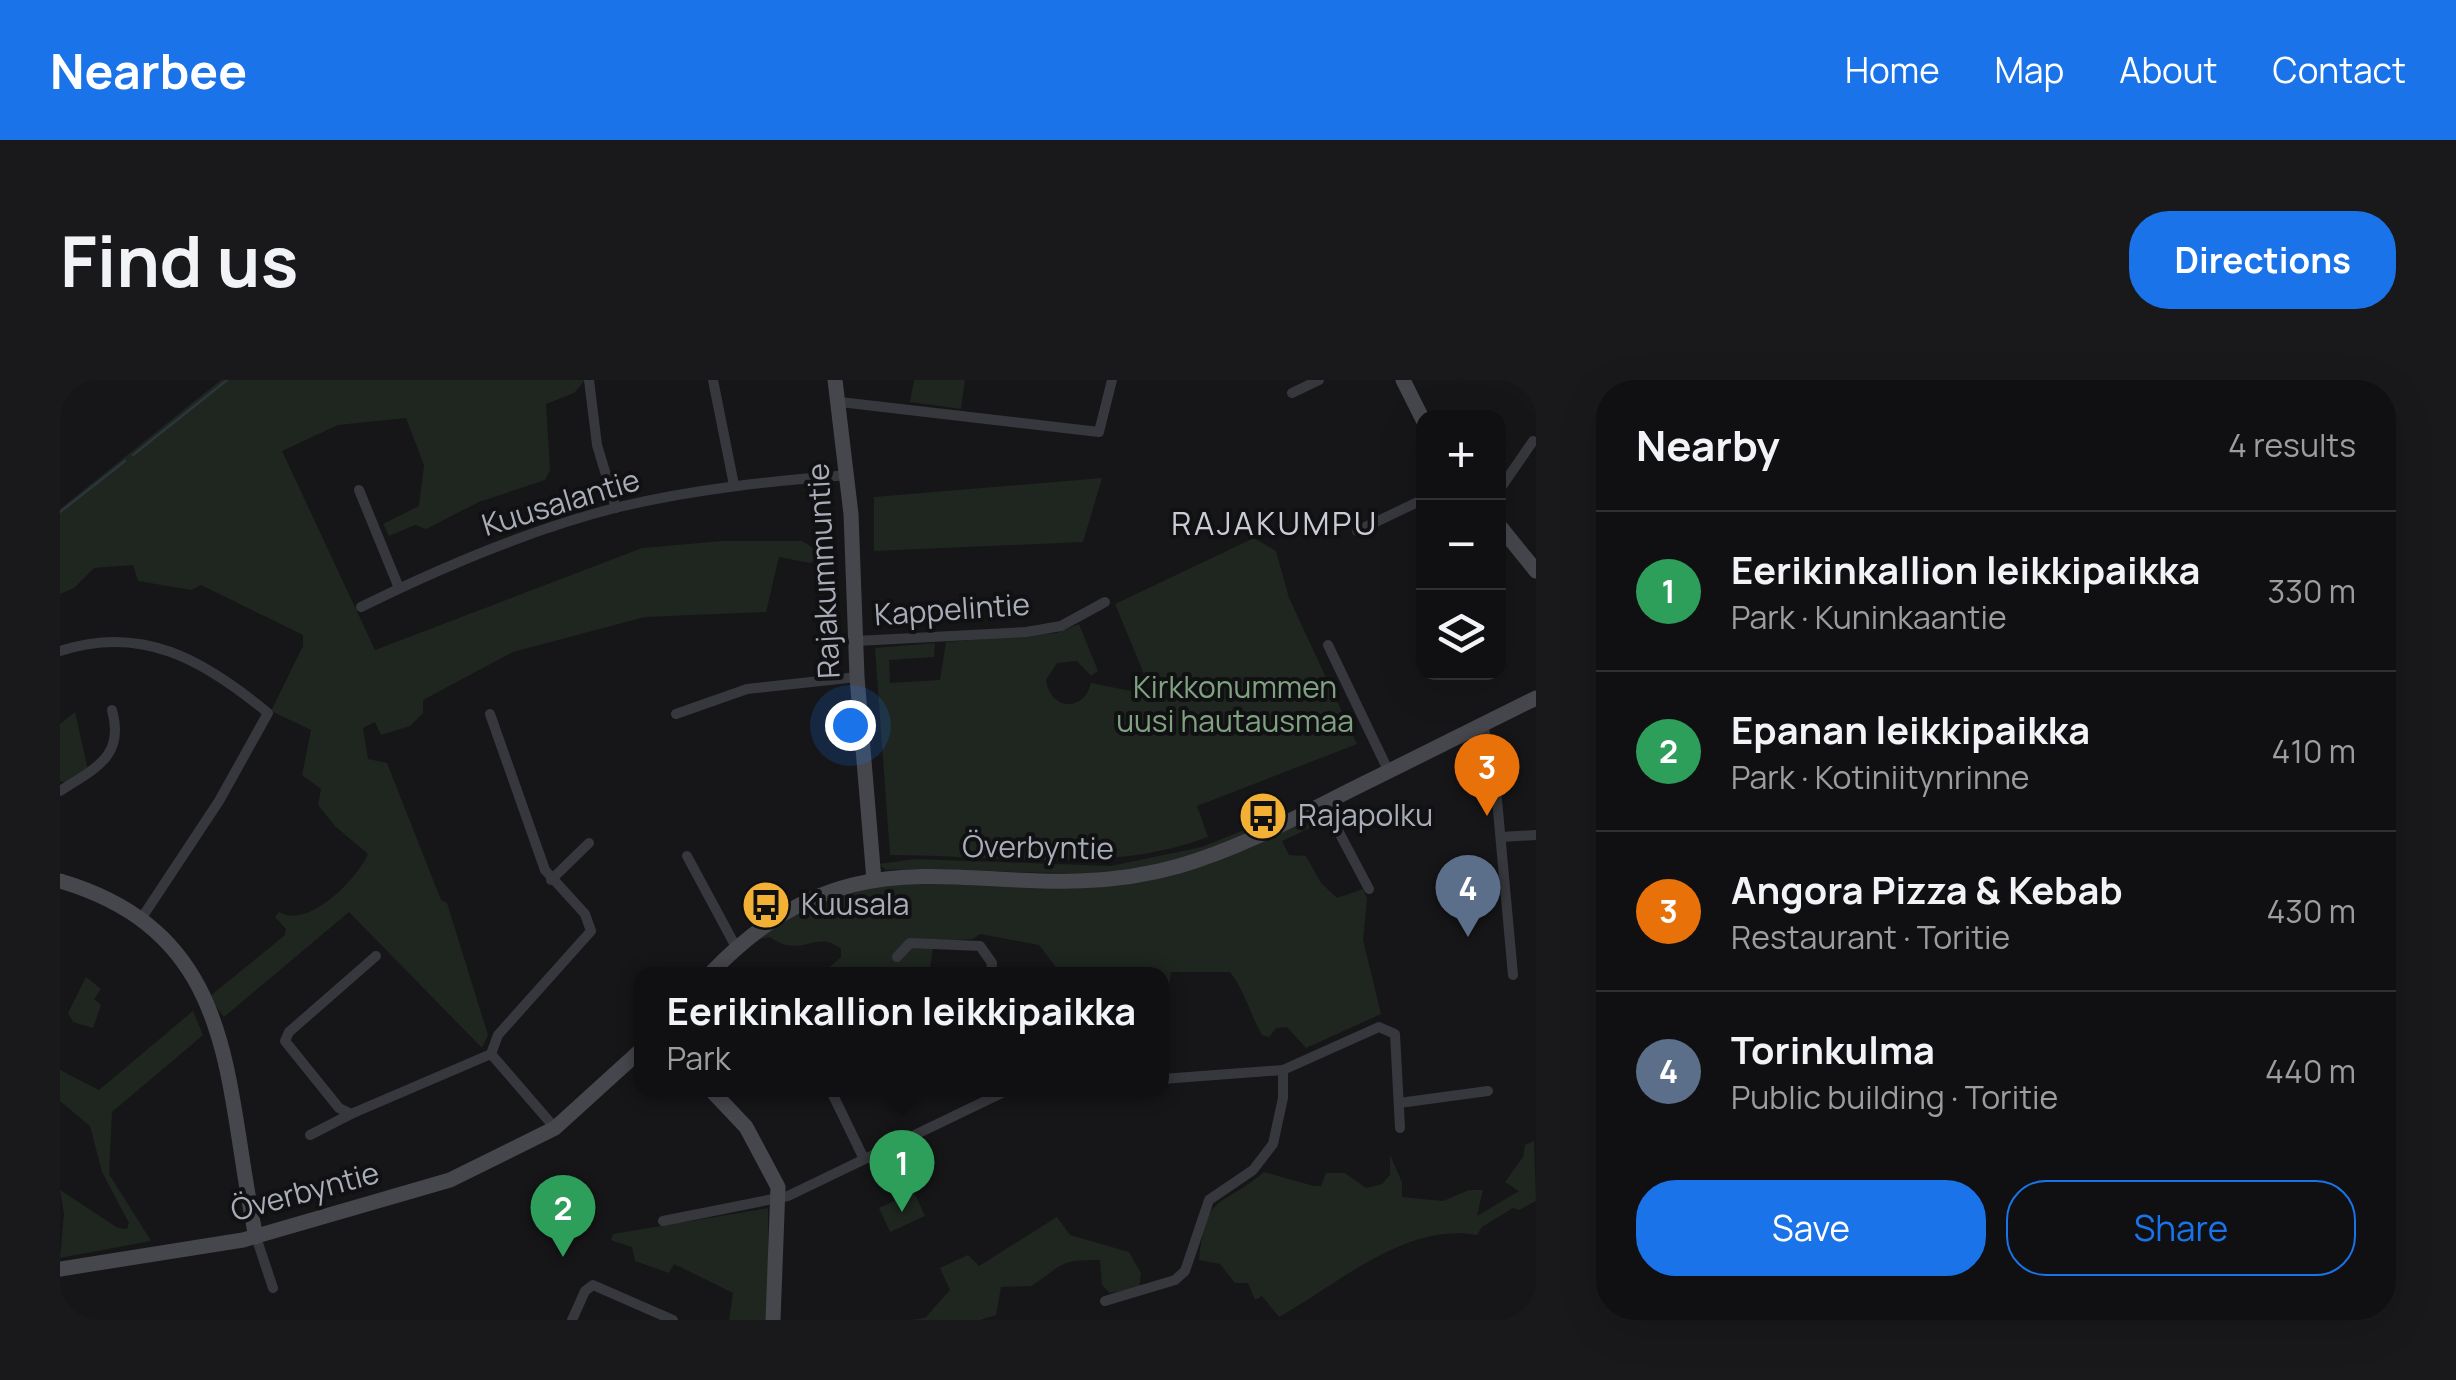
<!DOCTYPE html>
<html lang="en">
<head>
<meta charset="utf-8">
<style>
	:root { --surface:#101012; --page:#19191b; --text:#f1f3f6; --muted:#9c9d9f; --line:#303032; --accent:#1a73e8 }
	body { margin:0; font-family:Manrope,sans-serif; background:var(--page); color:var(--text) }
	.controls { position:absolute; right:30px; top:30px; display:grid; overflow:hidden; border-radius:20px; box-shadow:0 10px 40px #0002 }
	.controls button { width:90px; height:90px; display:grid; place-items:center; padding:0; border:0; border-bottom:2px solid var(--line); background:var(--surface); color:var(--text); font:50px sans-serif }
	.you { position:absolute; left:790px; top:345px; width:35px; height:35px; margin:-25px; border:8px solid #fff; border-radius:50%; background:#1a73e8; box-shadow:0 0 0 15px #1a73e833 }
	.badge { display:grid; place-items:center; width:65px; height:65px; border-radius:50%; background:var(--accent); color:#fff; font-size:32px; font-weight:700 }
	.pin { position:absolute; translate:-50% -82px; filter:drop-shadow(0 2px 5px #0008) }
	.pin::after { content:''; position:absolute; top:52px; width:35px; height:30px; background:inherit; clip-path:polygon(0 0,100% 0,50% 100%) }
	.popup { position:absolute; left:574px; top:587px; width:535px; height:130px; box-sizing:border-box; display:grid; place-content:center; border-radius:20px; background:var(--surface); filter:drop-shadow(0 2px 8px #0005); font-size:32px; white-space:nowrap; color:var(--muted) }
	.popup b { font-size:38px; color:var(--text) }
	.popup::after { content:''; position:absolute; left:50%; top:100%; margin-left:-20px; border:20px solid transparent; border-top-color:var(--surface) }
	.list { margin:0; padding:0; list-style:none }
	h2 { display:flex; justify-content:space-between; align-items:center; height:130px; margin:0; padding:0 40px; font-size:42px }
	h2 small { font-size:32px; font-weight:400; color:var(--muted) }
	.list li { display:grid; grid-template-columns:65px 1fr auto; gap:30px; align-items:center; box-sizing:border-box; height:160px; padding:0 40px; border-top:2px solid var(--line) }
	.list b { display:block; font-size:38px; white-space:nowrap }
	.list p { margin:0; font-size:32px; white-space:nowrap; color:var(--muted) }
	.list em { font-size:32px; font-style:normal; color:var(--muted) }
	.actions { display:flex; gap:20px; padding:30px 40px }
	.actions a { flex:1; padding:22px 0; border:2px solid var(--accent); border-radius:40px; text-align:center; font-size:35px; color:var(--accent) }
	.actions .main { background:var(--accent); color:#fff }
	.icon { flex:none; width:55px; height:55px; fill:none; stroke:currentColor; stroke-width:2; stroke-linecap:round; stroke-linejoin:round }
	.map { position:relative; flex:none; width:1476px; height:940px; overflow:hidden; border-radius:40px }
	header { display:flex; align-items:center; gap:60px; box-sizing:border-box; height:140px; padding:0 50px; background:var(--accent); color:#fff }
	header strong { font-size:48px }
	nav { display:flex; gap:55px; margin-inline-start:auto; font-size:35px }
	.intro { display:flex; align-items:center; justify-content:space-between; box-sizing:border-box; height:240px; padding:0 60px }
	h1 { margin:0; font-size:70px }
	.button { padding:25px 45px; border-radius:40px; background:var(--accent); color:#fff; font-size:35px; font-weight:700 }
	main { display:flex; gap:60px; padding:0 60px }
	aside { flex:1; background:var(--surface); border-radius:40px; box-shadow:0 10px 40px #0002 }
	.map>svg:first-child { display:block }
	.green { fill:#1e261f }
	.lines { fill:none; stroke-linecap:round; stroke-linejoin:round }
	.stream { stroke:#2c353c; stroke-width:2.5 }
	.street { stroke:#37383d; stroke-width:10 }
	.secondary { stroke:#45474d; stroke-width:15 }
	.labels { text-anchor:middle; stroke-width:8; stroke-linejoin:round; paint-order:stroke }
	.street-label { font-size:30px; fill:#a8adb8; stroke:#111113 }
	.park-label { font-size:30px; fill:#7fa381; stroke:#111113 }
	.poi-label { font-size:30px; fill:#a8adb8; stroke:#111113; text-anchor:start }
	.neighbourhood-label { font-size:32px; letter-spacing:2.5px; fill:#c9ccd4; stroke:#111113 }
</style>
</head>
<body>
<header>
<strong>Nearbee</strong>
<nav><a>Home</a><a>Map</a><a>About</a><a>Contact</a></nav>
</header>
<div class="intro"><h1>Find us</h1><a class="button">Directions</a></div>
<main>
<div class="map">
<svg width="1476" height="940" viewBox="0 0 1476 940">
	<rect width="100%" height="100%" fill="#161618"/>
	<g class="green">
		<path d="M 161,0 L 525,0 L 514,13 L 486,24 L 490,90 L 485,100 L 419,122 L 366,149 L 355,145 L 329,156 L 323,144 L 359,126 L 364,85 L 346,38 L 278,45 L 222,71 L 315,270 L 582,168 L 663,161 L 742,161 L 756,170 L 757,179 L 750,183 L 719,177 L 706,232 L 585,237 L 453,272 L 363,320 L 363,333 L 350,346 L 321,355 L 315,342 L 303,348 L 308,379 L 327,383 L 381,520 L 387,523 L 428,655 L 422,668 L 289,532 L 164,637 L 149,617 L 225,555 L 226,549 L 215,537 L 219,532 C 248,550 297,499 308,474 L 275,446 L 258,425 L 261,409 L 242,395 L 251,350 L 211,331 L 243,266 L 243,255 L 141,205 L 131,210 L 78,201 L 73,185 L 34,188 L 14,208 L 0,214 L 0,129 Z"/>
		<polygon points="854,0 905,0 901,29 850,22"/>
		<polygon points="1042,98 1023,162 814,171 814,117"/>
		<path d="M 1194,158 L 1216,171 L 1229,218 L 1297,364 L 1137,426 L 1148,457 C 1046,495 936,475 830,475 L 815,268 L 875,263 L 874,277 L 829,280 L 830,303 L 880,300 L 886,262 L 997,253 L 1019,244 L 1038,291 L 1031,296 L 1017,281 L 997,283 L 986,300 C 990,330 1024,333 1031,303 L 1086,314 L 1091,311 L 1055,224 Z"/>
		<polygon points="15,332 28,390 13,405 0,401 0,344"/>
		<path d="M 1252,436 L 1265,441 L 1222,461 L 1229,475 L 1246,476 L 1261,503 L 1277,518 L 1303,509 L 1307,518 L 1303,560 L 1321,634 L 1246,668 L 1227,647 L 1216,648 L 1209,657 L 1202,655 C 1190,634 1185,611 1170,592 L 1111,592 L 1108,611 L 1096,590 L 1001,594 L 979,565 L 920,554 L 913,559 L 874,561 L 869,594 L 762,594 L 781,577 L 781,569 C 756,548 741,580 710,557 L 699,559 L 740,529 L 817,503 L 1073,502 L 1150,484 Z"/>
		<path d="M 1196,445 C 1103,520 938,483 826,490 L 819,484 L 856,479 L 1051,486 L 1142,467 Z"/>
		<polygon points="26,597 41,609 34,619 41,625 33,648 13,642 8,633"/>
		<polygon points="133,631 143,655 52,732 49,794 91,861 0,878 4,834 0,810 58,848 67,849 69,843 42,792 30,746 0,721 0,690 39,710"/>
		<path d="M 1474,761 L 1476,821 L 1459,830 L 1453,828 L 1422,847 L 1417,855 C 1346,842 1278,904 1219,937 L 1202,916 L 1195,920 L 1188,903 L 1175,903 L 1160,884 L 1139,880 C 1147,810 1159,830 1204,792 L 1254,806 L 1261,806 L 1266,793 L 1285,793 L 1306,808 L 1322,804 L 1330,795 L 1330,775 L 1342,802 L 1342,817 L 1383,821 L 1409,810 L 1423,810 L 1417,836 L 1459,811 L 1445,802 L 1463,777 L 1465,765 Z"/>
		<polygon points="854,812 865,836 830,852 819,828"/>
		<polygon points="708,828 708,940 669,940 673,913 614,884 609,893 575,881 572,867 551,860 553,854"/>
		<path d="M 997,837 L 1010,855 L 1069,872 L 1081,893 L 1079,909 L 1050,913 L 1042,905 L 1040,880 C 997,879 1003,886 971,906 L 941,907 L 936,935 L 920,940 L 852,940 L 865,938 L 890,910 L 880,888 L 908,875 L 919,886 Z"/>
	</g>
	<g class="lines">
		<g class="stream">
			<polyline points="73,75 167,0"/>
			<polyline points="0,132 65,81"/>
		</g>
		<g class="street">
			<polyline points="529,0 537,65 556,128"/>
			<polyline points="653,0 674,105"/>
			<polyline points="1232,13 1259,0"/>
			<polyline points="780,22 1039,52 1052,0"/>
			<polyline points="299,110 339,208"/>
			<polyline points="1438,112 1473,61"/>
			<polyline points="1297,151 1364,119"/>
			<path d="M 301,227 C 382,187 471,149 559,127 C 635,109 711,101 788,95"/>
			<polyline points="796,261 966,252 1001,246 1045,222"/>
			<polyline points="1268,265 1329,392"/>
			<path d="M 0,271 C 82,244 144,280 208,333 L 159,421 L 81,539"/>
			<polyline points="616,334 687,309 797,297"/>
			<polyline points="1423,344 1435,398 1453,595"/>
			<path d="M 0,411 C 35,388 65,377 52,330"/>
			<polyline points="1264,424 1309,509"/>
			<polyline points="1441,457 1476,455"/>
			<polyline points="627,476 676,567"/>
			<polyline points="491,500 529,463"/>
			<polyline points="316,576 229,652 225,661 279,728 291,734 431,674 438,655 531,551 525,534 485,490 430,334"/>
			<polyline points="837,577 850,563 920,566 932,583 931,594"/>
			<polyline points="431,674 495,748"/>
			<polyline points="1102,699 1223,690 1319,647 1335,654 1340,748"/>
			<polyline points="772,713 804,779"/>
			<polyline points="1339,723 1428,711"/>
			<polyline points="250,755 291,734"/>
			<polyline points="603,841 728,816 948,710"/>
			<polyline points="196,857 213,908"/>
			<polyline points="1045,921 1115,900 1125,891 1149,820 1193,790 1213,764 1223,718 1223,690"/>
			<polyline points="512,940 525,911 533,905 613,940"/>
		</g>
		<g class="secondary">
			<polyline points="775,0 791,134 797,297 814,500"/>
			<polyline points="1343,0 1364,42"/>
			<polyline points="1438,144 1476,191"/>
			<path d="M 0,501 C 182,555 163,705 196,857"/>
			<path d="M 650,594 C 810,426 936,538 1119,486 C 1188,466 1249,430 1313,399 C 1367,372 1421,345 1476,318"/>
			<polyline points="651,710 686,747 718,807 713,940"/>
			<polyline points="0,889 183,860 390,800 495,748 582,669"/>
		</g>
	</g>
	<defs>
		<g id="bus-disc" transform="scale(2.5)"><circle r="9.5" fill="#f2b134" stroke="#111113"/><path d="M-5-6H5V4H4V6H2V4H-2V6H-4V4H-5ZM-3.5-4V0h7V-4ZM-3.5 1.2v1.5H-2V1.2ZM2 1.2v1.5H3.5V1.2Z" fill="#111"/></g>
	</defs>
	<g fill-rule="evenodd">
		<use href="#bus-disc" x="1203" y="436"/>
		<use href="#bus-disc" x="706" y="525"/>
	</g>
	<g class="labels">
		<g class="street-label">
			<text transform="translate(501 123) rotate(-17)" y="10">Kuusalantie</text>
			<text transform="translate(764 191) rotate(-93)" y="10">Rajakummuntie</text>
			<text transform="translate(892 230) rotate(-4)" y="10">Kappelintie</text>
			<text transform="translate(978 468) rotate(1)" y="10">Överbyntie</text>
			<text transform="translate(245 812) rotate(-15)" y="10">Överbyntie</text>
		</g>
		<g class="park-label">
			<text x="1175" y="318">Kirkkonummen<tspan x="1175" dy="34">uusi hautausmaa</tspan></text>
		</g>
		<g class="poi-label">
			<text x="1238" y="446">Rajapolku</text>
			<text x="741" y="535">Kuusala</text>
		</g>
		<g class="neighbourhood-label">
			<text x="1215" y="155">RAJAKUMPU</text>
		</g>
	</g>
</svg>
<div class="controls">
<button>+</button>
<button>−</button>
<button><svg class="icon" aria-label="layers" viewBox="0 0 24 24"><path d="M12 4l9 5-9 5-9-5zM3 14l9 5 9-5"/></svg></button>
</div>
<div class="you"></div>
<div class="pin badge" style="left:842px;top:832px;background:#2e9e5b">1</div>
<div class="popup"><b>Eerikinkallion leikkipaikka</b>Park</div>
<div class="pin badge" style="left:503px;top:877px;background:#2e9e5b">2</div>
<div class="pin badge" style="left:1427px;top:436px;background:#e8710a">3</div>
<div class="pin badge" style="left:1408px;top:557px;background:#5c6f8a">4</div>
</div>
<aside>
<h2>Nearby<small>4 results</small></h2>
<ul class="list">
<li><span class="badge" style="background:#2e9e5b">1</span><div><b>Eerikinkallion leikkipaikka</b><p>Park · Kuninkaantie</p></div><em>330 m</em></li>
<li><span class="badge" style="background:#2e9e5b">2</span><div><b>Epanan leikkipaikka</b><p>Park · Kotiniitynrinne</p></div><em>410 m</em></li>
<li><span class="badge" style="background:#e8710a">3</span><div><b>Angora Pizza &amp; Kebab</b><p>Restaurant · Toritie</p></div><em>430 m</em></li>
<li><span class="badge" style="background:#5c6f8a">4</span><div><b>Torinkulma</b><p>Public building · Toritie</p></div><em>440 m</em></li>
</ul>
<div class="actions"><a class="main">Save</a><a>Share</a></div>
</aside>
</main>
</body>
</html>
